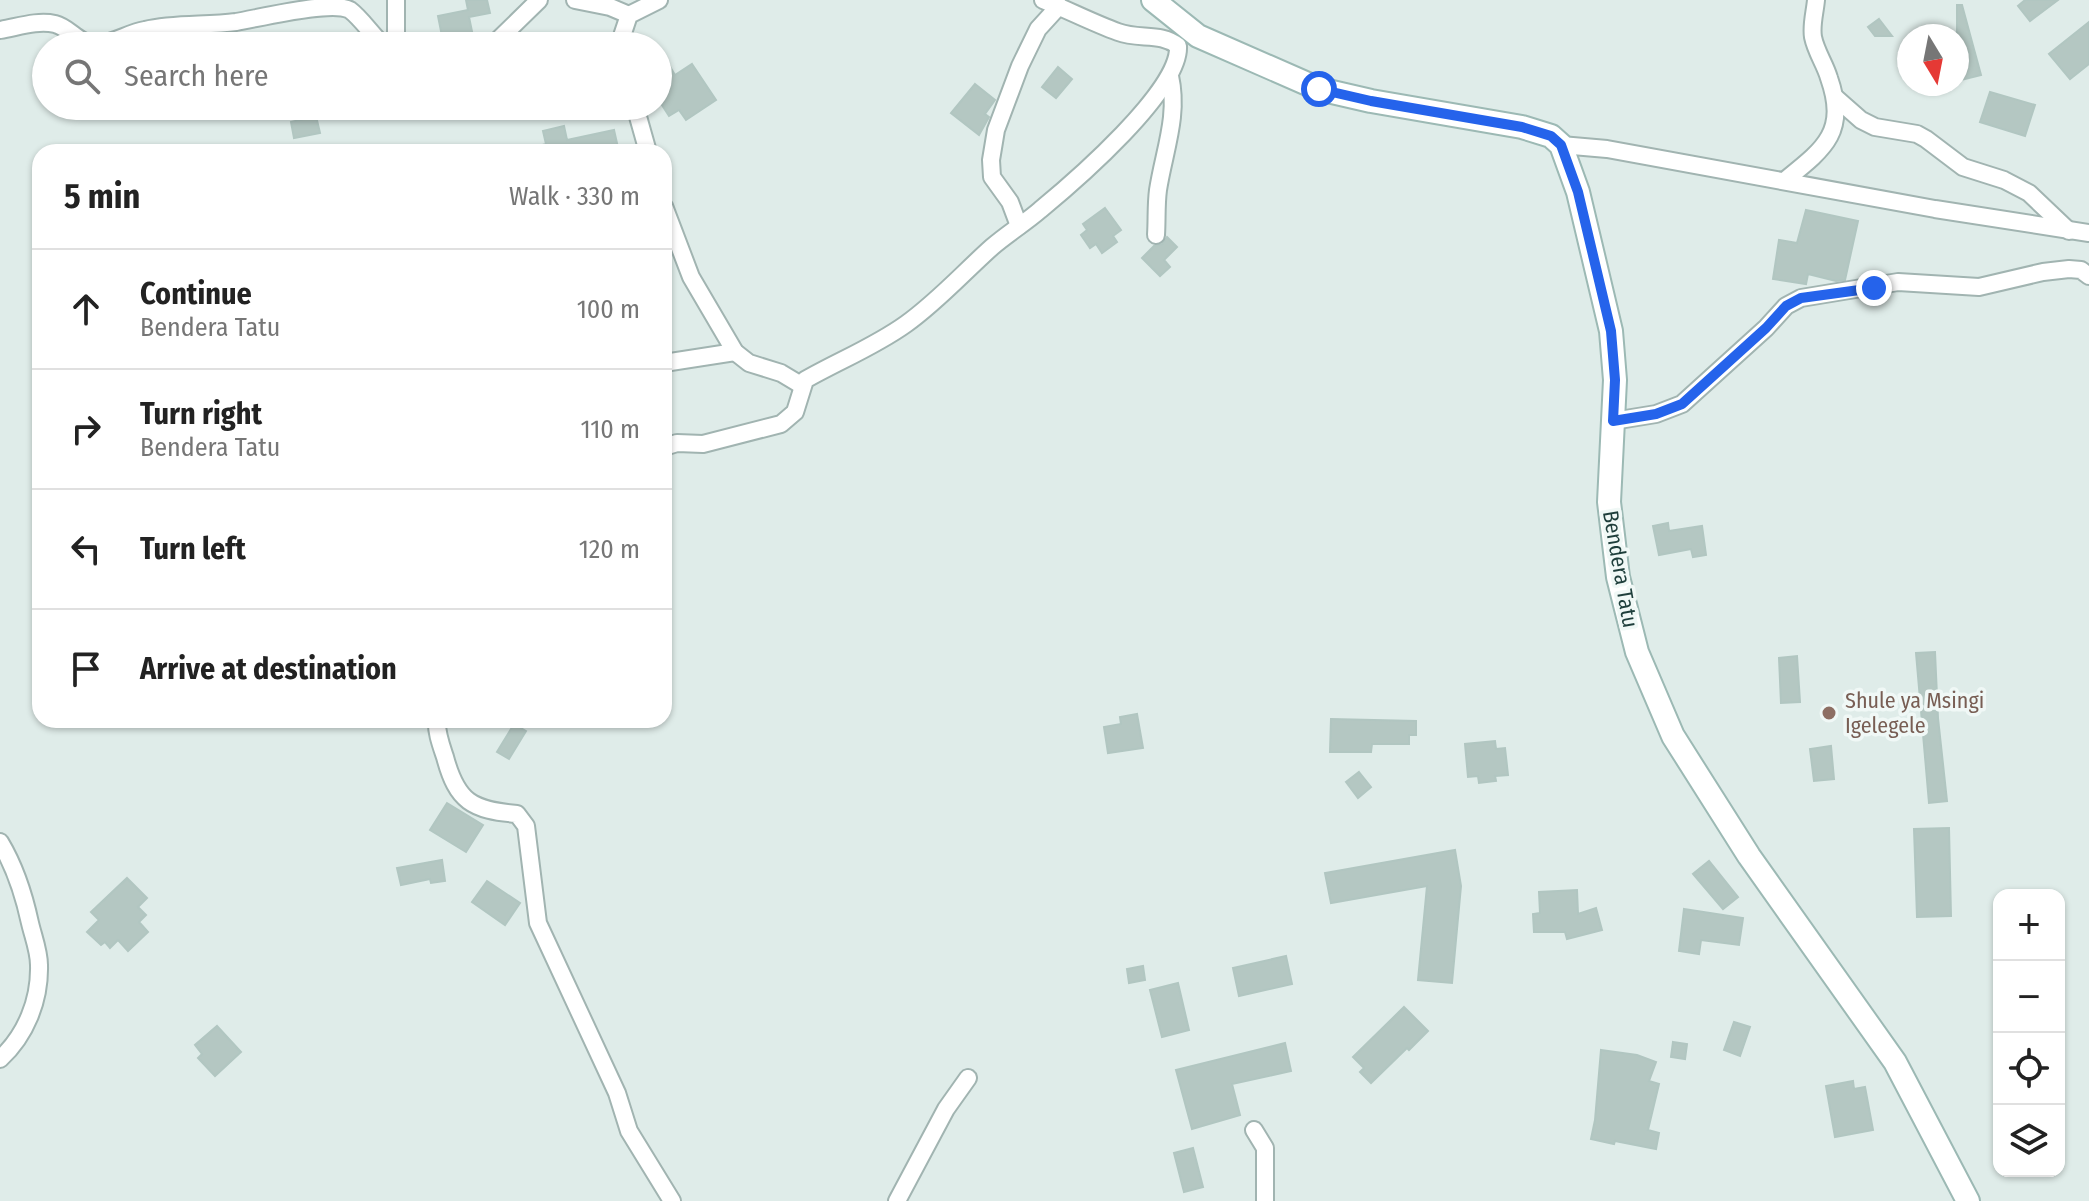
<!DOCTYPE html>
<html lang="en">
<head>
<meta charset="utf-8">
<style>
	:root { --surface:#fff; --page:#f2f2f2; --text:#222; --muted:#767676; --line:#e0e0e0 }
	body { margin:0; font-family:"Fira Sans Condensed",sans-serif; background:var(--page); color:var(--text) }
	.controls { position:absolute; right:24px; bottom:24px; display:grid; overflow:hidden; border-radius:16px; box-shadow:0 2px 6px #0004 }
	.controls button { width:72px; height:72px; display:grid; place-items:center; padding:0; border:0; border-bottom:2px solid var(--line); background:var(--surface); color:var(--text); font:40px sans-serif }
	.compass { position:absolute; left:1897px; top:24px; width:72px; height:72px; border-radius:50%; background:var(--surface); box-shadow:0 2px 6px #0004; rotate:170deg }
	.stop { position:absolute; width:24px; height:24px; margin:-18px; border:6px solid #2563eb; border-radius:50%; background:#fff }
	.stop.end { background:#2563eb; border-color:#fff; box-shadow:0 2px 8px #0008 }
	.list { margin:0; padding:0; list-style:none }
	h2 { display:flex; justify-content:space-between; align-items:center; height:104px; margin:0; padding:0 32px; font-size:34px }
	h2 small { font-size:26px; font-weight:400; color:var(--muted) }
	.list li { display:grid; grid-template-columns:52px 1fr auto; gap:24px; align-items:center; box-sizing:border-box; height:120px; padding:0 32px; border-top:2px solid var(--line) }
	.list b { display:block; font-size:30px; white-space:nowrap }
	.list p { margin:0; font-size:26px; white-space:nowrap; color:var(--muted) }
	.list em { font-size:26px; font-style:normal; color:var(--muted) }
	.icon { flex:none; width:44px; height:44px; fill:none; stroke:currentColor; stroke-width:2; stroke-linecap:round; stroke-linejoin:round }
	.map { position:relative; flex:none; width:2089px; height:1201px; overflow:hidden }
	.search { position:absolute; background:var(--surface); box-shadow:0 2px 6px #0004; left:32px; top:32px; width:640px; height:88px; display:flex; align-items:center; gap:20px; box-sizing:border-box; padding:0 28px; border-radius:44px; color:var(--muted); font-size:30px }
	.panel { position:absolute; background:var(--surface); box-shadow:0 2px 6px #0004; left:32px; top:144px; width:640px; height:584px; border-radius:24px }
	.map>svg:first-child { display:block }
	.building { fill:#b4c7c2; stroke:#b1c6c1; stroke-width:2 }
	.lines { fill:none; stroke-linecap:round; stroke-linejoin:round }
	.minor-casing { stroke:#a1b4b1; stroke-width:20 }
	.secondary-casing { stroke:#9cb9b4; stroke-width:26 }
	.minor { stroke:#fff; stroke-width:16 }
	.secondary { stroke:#fff; stroke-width:22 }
	.route { stroke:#2563eb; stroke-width:10 }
	.education-dot { fill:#8d6e63; stroke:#f0f8f6; stroke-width:3 }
	.labels { text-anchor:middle; stroke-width:7; stroke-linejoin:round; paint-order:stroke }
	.street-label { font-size:22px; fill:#1e3e3b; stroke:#f0f8f6 }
	.education-label { font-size:22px; fill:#785e54; stroke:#f0f8f6; text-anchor:start }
</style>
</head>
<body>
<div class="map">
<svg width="2089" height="1201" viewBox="0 0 2089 1201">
	<rect width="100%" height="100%" fill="#dfece9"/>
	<g class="building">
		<polygon points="466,0 487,0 490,13 469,17 475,46 444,46 438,16 468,10"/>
		<polygon points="2025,0 2058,0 2030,21 2018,6"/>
		<polygon points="1957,5 1962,5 1981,75 1957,81"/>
		<polygon points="1879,19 1892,36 1875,36 1868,27"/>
		<polygon points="2089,22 2089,64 2070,79 2049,54"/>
		<polygon points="692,64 716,100 686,120 679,110 669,116 658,99 658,72 669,65 675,75"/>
		<polygon points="1058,67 1072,79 1056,98 1042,87"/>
		<polygon points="975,84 995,100 985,114 989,117 979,135 951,113"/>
		<polygon points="1990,92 2035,105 2025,136 1980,122"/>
		<polygon points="316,116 320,133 294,138 291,122"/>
		<polygon points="564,126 567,140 614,130 619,152 540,152 539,146 546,144 543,131"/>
		<polygon points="1105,208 1121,230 1113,236 1117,242 1102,253 1096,244 1090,248 1081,235 1087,230 1083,224"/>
		<polygon points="1806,210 1858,221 1845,280 1836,281 1808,274 1806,284 1773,279 1779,240 1797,243"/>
		<polygon points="1167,237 1177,247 1164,260 1170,267 1160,276 1142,258 1154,246 1162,244"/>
		<polygon points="1668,523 1669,531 1702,526 1706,555 1693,557 1691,549 1659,555 1653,526"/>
		<polygon points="1935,652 1938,718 1947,801 1929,803 1916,653"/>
		<polygon points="1797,656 1800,702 1781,703 1779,658"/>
		<polygon points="1137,714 1143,748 1108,753 1104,727 1121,724 1120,717"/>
		<polygon points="1331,719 1416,721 1416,735 1409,735 1409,744 1372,744 1371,752 1330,752"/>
		<polygon points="514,724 526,731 509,759 497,752"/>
		<polygon points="1495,741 1496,749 1505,748 1508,775 1495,776 1496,781 1479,783 1478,776 1468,777 1465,744"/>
		<polygon points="1831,746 1834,779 1814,781 1810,749"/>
		<polygon points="1359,772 1371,787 1358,798 1346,782"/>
		<polygon points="447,803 483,825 466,852 430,830"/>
		<polygon points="1949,828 1951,916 1917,917 1914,829"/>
		<polygon points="1455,850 1461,886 1452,983 1418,980 1427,886 1331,903 1325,873"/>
		<polygon points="442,860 445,881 431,883 430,879 401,885 397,868"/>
		<polygon points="1709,861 1738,897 1723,909 1693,874"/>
		<polygon points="127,878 147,898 138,907 146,915 139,922 148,932 128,951 118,940 110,948 105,942 101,945 87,932 99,920 91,912"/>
		<polygon points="487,881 520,903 505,925 472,902"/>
		<polygon points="1577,890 1578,914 1596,908 1602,930 1567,939 1565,932 1534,932 1533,914 1540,913 1539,892"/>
		<polygon points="1684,909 1743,918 1739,945 1701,940 1699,954 1679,951"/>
		<polygon points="1286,956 1292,984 1239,996 1233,968"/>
		<polygon points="1143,966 1145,980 1129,983 1127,969"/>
		<polygon points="1178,983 1189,1030 1162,1037 1150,990"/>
		<polygon points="1404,1007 1428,1031 1409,1050 1407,1048 1371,1083 1360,1072 1364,1068 1353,1057"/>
		<polygon points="1734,1022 1750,1027 1740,1056 1724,1050"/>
		<polygon points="217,1026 241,1052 215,1076 198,1058 202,1054 195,1045"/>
		<polygon points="1673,1042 1687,1044 1685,1059 1671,1057"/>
		<polygon points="1285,1043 1291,1071 1232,1084 1240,1115 1192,1129 1176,1070"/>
		<polygon points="1601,1050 1637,1055 1656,1062 1649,1081 1659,1084 1648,1130 1659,1133 1656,1149 1615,1141 1614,1144 1591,1139 1595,1120"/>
		<polygon points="1853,1081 1854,1089 1865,1087 1873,1130 1835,1137 1826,1086"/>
		<polygon points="1193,1148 1203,1187 1184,1192 1174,1153"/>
	</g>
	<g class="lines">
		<g class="minor-casing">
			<g id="minor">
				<polyline points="575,0 610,7 629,15"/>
				<path d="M 0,30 C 18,27 37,20 55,24 C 71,28 78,45 98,44 C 115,43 128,33 145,30 C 175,23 206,26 236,22 C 260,18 331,0 350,10 C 361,18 373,36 384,46"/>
				<polyline points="392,46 396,38 396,0"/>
				<polyline points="492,46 539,0"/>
				<polyline points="622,46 622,36 629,15 659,0"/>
				<polyline points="1836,98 1861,120 1875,127 1917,134 1926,139 1963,167 2004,180 2029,193 2069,231"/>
				<polyline points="635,106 648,152"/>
				<polyline points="1561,145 1607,149 1935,209 2089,233"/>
				<path d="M 1784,181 C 1824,149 1848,132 1829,78 C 1825,64 1816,52 1813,37 C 1811,25 1815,12 1816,0"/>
				<polyline points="664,206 691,277 735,352 749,363 781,373 801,385"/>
				<polyline points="1019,226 1010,202 992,177 991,160 996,130 1020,66 1038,29 1059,6"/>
				<path d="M 1156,235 C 1157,220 1156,205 1158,190 C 1164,151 1179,116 1170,76"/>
				<polyline points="664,363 735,352"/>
				<polyline points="1613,421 1656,414 1682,404 1766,328 1786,306 1801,298 1898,282 1979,287 2043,272 2069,269 2081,270 2089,276"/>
				<path d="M 664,447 L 677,443 L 703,444 L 781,424 L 795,412 L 805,380 C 838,361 874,347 906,324 C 937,302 963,273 992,247 C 1007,234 1025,223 1040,210 C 1074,182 1181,90 1178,46 C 1161,32 1139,40 1118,32 C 1093,23 1068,10 1043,0"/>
				<path d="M 437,720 C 436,732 441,745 445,757 C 457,802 472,810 517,814 L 526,826 L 538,923 L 617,1093 L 629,1131 L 672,1201"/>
				<path d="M 0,842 C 15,867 24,895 30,923 C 33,936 39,951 39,965 C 40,1000 26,1035 0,1059"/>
				<polyline points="1254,1130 1265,1148 1265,1201"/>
				<polyline points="897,1201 946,1109 968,1078"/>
			</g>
		</g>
		<g class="secondary-casing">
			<polyline id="secondary" points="1153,0 1198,36 1319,89 1371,101 1522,127 1551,136 1561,145 1578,192 1611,331 1615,380 1609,502 1618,577 1637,652 1673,736 1749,856 1895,1062 1968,1201"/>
		</g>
		<use href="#minor" class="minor"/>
		<use href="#secondary" class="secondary"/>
	</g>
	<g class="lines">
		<polyline class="route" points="1319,89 1371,101 1522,127 1551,136 1561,145 1578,192 1611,331 1615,380 1613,421 1656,414 1682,404 1766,328 1786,306 1801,298 1874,288"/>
	</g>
	<circle class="education-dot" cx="1829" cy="713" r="8"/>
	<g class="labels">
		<g class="street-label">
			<text transform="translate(1621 569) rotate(80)" y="8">Bendera Tatu</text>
		</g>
		<g class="education-label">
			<text x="1845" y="708">Shule ya Msingi<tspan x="1845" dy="25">Igelegele</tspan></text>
		</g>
	</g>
</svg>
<div class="controls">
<button>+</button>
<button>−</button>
<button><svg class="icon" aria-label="locate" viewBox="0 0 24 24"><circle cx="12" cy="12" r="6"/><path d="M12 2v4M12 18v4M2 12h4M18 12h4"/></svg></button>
<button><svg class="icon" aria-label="layers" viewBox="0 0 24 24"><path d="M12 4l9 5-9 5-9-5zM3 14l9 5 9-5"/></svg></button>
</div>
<svg class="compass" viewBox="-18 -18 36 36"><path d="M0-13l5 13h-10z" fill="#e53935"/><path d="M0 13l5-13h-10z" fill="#767676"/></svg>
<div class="stop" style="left:1319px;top:89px"></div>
<div class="stop end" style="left:1874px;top:288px"></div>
<div class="search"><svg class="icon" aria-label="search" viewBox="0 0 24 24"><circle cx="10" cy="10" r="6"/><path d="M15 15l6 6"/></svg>Search here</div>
<section class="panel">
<h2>5 min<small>Walk · 330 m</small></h2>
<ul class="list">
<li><svg class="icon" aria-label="ahead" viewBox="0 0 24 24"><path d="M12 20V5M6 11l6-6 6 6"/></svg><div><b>Continue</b><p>Bendera Tatu</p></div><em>100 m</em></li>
<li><svg class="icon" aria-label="right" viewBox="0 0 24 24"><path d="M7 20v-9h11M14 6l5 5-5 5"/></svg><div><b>Turn right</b><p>Bendera Tatu</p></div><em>110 m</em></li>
<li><svg class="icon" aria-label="left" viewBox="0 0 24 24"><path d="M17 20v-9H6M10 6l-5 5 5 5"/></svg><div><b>Turn left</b></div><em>120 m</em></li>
<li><svg class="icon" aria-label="arrive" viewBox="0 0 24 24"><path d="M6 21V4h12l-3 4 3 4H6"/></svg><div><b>Arrive at destination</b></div></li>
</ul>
</section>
</div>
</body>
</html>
